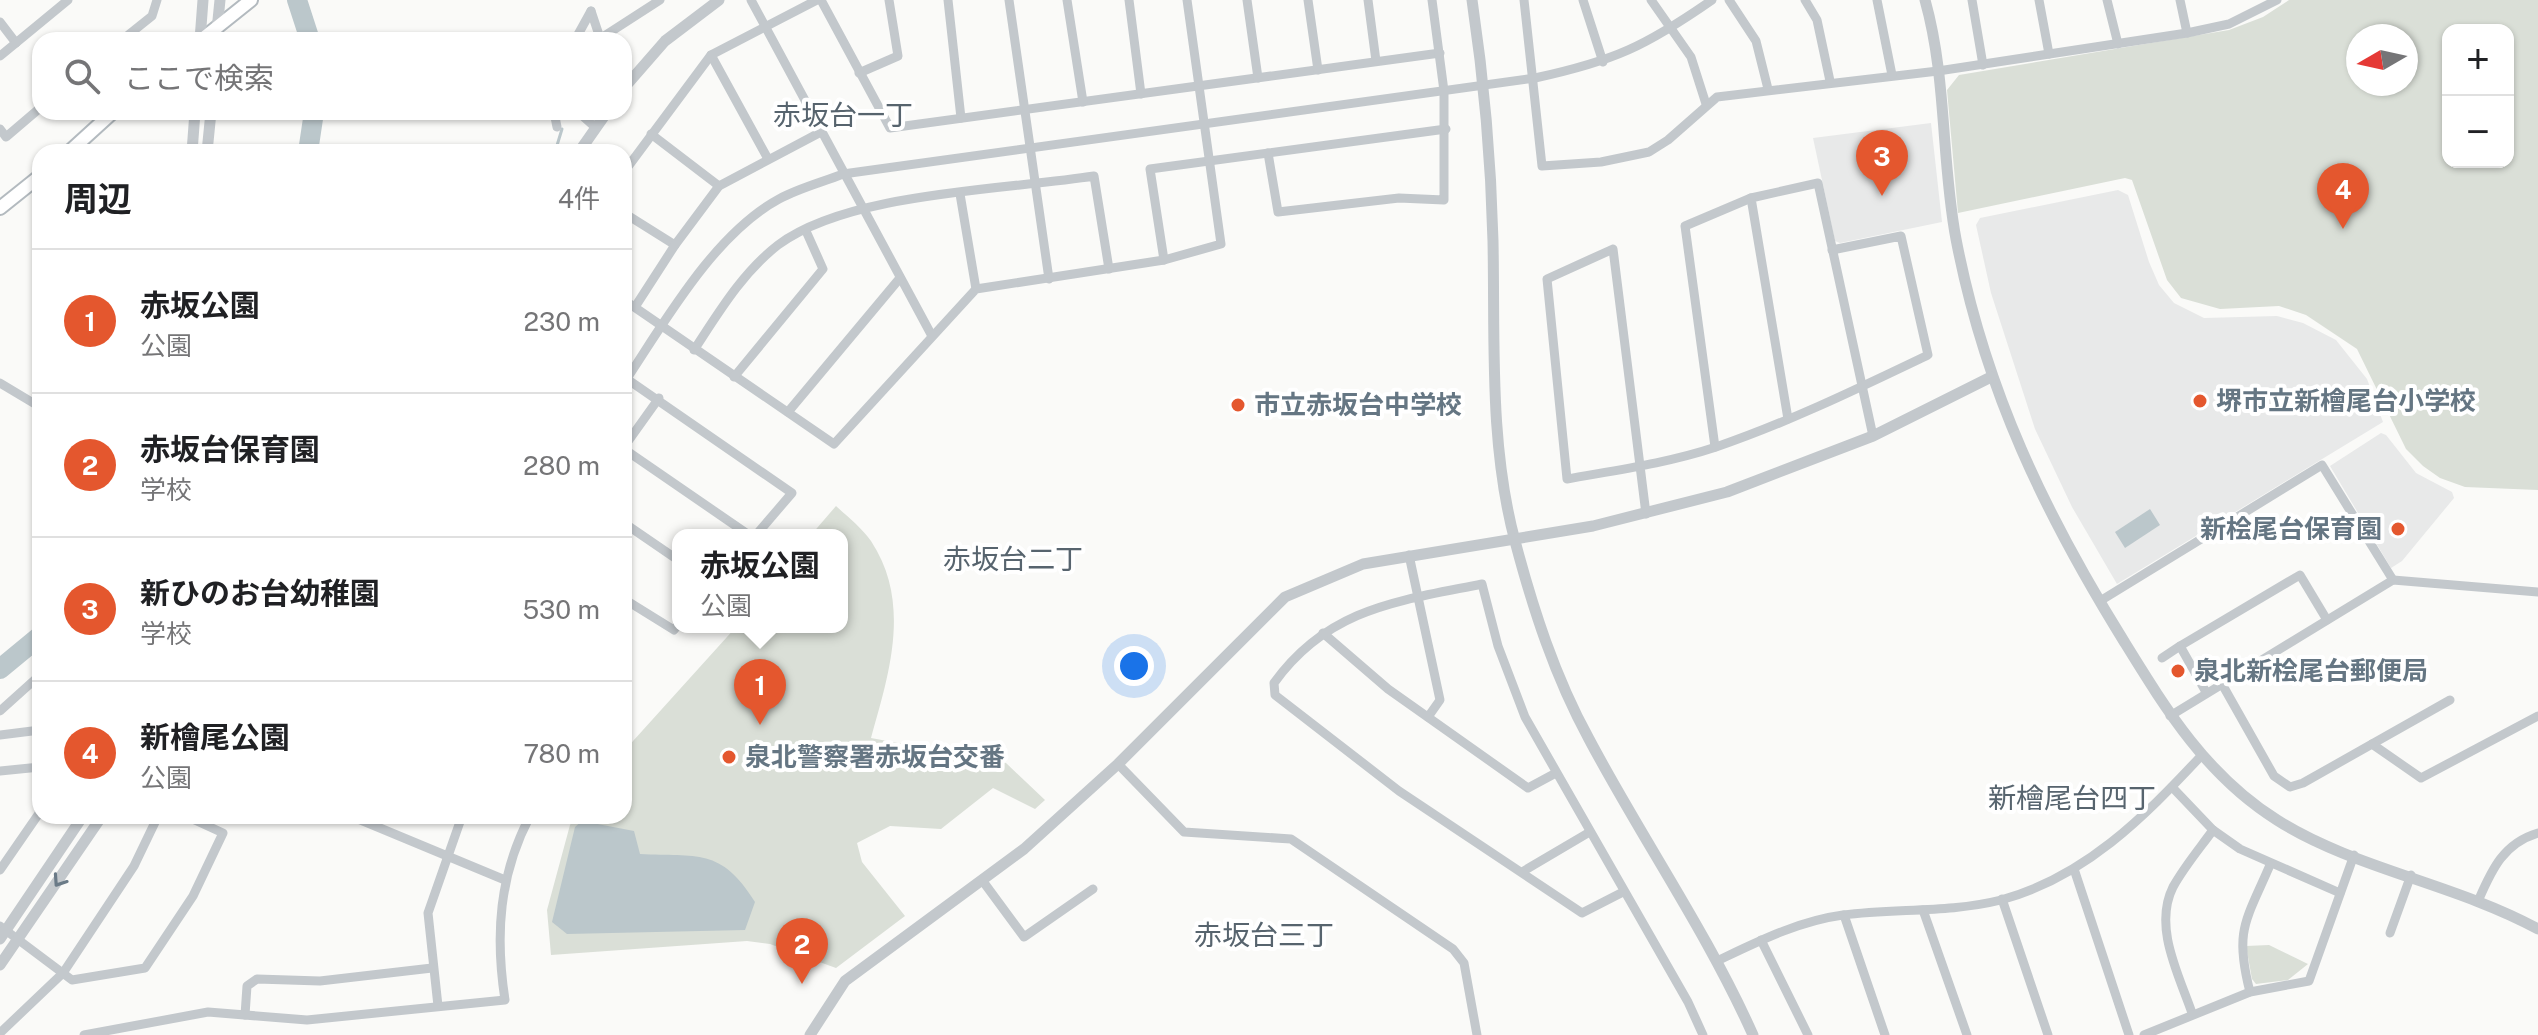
<!DOCTYPE html>
<html lang="ja">
<head>
<meta charset="utf-8">
<style>
	:root { --surface:#fff; --page:#f2f2f2; --text:#202124; --muted:#757577; --line:#e0e0e0; --accent:#e4572e }
	body { margin:0; font-family:"Public Sans","Noto Sans JP",sans-serif; background:var(--page); color:var(--text) }
	.controls { position:absolute; right:24px; top:24px; display:grid; overflow:hidden; border-radius:16px; box-shadow:0 2px 6px #0004 }
	.controls button { width:72px; height:72px; display:grid; place-items:center; padding:0; border:0; border-bottom:2px solid var(--line); background:var(--surface); color:var(--text); font:40px sans-serif }
	.compass { position:absolute; left:2346px; top:24px; width:72px; height:72px; border-radius:50%; background:var(--surface); box-shadow:0 2px 6px #0004; rotate:261deg }
	.you { position:absolute; left:1134px; top:666px; width:28px; height:28px; margin:-20px; border:6px solid #fff; border-radius:50%; background:#1a73e8; box-shadow:0 0 0 12px #1a73e833 }
	.badge { display:grid; place-items:center; width:52px; height:52px; border-radius:50%; background:var(--accent); color:#fff; font-size:26px; font-weight:700 }
	.pin { position:absolute; translate:-50% -66px; filter:drop-shadow(0 2px 4px #0008) }
	.pin::after { content:''; position:absolute; top:42px; width:28px; height:24px; background:inherit; clip-path:polygon(0 0,100% 0,50% 100%) }
	.popup { position:absolute; left:672px; top:529px; width:176px; height:104px; box-sizing:border-box; display:grid; place-content:center; border-radius:16px; background:var(--surface); filter:drop-shadow(0 2px 6px #0005); font-size:26px; white-space:nowrap; color:var(--muted) }
	.popup b { font-size:30px; color:var(--text) }
	.popup::after { content:''; position:absolute; left:50%; top:100%; margin-left:-16px; border:16px solid transparent; border-top-color:var(--surface) }
	.list { margin:0; padding:0; list-style:none }
	h2 { display:flex; justify-content:space-between; align-items:center; height:104px; margin:0; padding:0 32px; font-size:34px }
	h2 small { font-size:26px; font-weight:400; color:var(--muted) }
	.list li { display:grid; grid-template-columns:52px 1fr auto; gap:24px; align-items:center; box-sizing:border-box; height:144px; padding:0 32px; border-top:2px solid var(--line) }
	.list b { display:block; font-size:30px; white-space:nowrap }
	.list p { margin:0; font-size:26px; white-space:nowrap; color:var(--muted) }
	.list em { font-size:26px; font-style:normal; color:var(--muted) }
	.icon { flex:none; width:44px; height:44px; fill:none; stroke:currentColor; stroke-width:2; stroke-linecap:round; stroke-linejoin:round }
	.map { position:relative; flex:none; width:2538px; height:1035px; overflow:hidden }
	.search { position:absolute; background:var(--surface); box-shadow:0 2px 6px #0004; left:32px; top:32px; width:600px; height:88px; display:flex; align-items:center; gap:20px; box-sizing:border-box; padding:0 28px; border-radius:24px; color:var(--muted); font-size:30px }
	.panel { position:absolute; background:var(--surface); box-shadow:0 2px 6px #0004; left:32px; top:144px; width:600px; height:680px; border-radius:24px }
	.map>svg:first-child { display:block }
	.built { fill:#e8e9e9 }
	.green { fill:#dadfd7; fill-rule:evenodd }
	.water { fill:#bbc7cb }
	.lines { fill:none; stroke-linecap:round; stroke-linejoin:round }
	.stream { stroke:#bbc7cb; stroke-width:3 }
	.river { stroke:#bbc7cb; stroke-width:20 }
	.secondary-casing { stroke:#b3babf; stroke-width:16 }
	.minor { stroke:#c3c8cc; stroke-width:9 }
	.tertiary { stroke:#c3c8cc; stroke-width:11 }
	.secondary { stroke:#fff; stroke-width:12 }
	.oneway { stroke:#6a7a87 }
	.poi-dot { fill:#e4572e; stroke:#fff; stroke-width:3 }
	.labels { text-anchor:middle; stroke-width:8; stroke-linejoin:round; paint-order:stroke }
	.poi-label { font-size:26px; font-weight:bold; fill:#657683; stroke:#fff; text-anchor:start }
	.neighbourhood-label { font-size:28px; fill:#57646e; stroke:#fff }
</style>
</head>
<body>
<div class="map">
<svg width="2538" height="1035" viewBox="0 0 2538 1035">
	<rect width="100%" height="100%" fill="#fafaf8"/>
	<g class="built">
		<polygon points="1931,123 1942,222 1840,243 1835,241 1813,138"/>
		<polygon points="2118,190 2128,195 2149,262 2159,285 2174,303 2204,318 2277,316 2303,323 2336,340 2367,379 2383,422 2117,584 2072,507 2035,429 1991,293 1976,225 1980,218"/>
		<polygon points="2381,433 2386,435 2416,473 2452,492 2454,498 2402,561 2391,568 2330,466"/>
	</g>
	<g class="green">
		<path d="M 2289,0 L 2538,0 L 2538,490 L 2465,487 L 2440,478 L 2423,466 L 2406,449 L 2357,349 L 2306,315 L 2279,306 L 2220,309 L 2181,298 L 2167,280 L 2132,180 L 2125,178 L 1958,213 L 1947,90 L 1959,75 L 2229,30 L 2263,17 ZM 2448,30 L 2508,30 L 2508,162 L 2448,162 ZM 2358,36 L 2406,36 L 2406,84 L 2358,84 Z"/>
		<path d="M 836,506 C 848,517 862,528 871,541 C 912,603 889,674 871,738 L 1006,763 L 1045,800 L 1035,809 L 993,788 L 941,829 L 890,826 L 857,843 L 862,862 L 905,916 L 836,968 L 770,944 L 747,941 L 551,955 L 547,910 L 570,825 L 576,816 L 624,816 L 624,751 L 736,627 L 842,627 L 842,535 L 811,535 Z"/>
		<polygon points="2269,945 2308,964 2288,980 2256,984 2252,979 2246,946"/>
	</g>
	<g class="water">
		<polygon points="2150,509 2160,525 2125,548 2115,532"/>
		<path d="M 582,821 L 634,831 L 640,854 C 697,857 721,847 755,902 L 745,930 L 567,934 L 552,922 L 575,827 Z"/>
	</g>
	<g class="lines">
		<polyline class="stream" points="555,152 562,129"/>
		<g class="river">
			<polyline points="297,0 310,40"/>
			<polyline points="308,152 314,112"/>
			<polyline points="0,669 40,636"/>
		</g>
		<g class="secondary-casing">
			<g id="secondary">
				<polyline points="201,40 251,0"/>
				<polyline points="69,152 113,112"/>
				<polyline points="0,208 40,176"/>
			</g>
		</g>
		<g class="minor">
			<polyline points="751,0 932,336"/>
			<polyline points="821,0 890,128 1440,53"/>
			<polyline points="948,0 961,118"/>
			<polyline points="1009,0 1049,279"/>
			<polyline points="1067,0 1083,102"/>
			<polyline points="1129,0 1141,94"/>
			<polyline points="1247,0 1258,78"/>
			<polyline points="1308,0 1318,70"/>
			<polyline points="1368,0 1376,61"/>
			<polyline points="1524,0 1542,166 1601,162 1649,152 1668,140 1717,97 1938,71 2187,33 2229,24 2277,0"/>
			<polyline points="1583,0 1603,62"/>
			<polyline points="1651,0 1691,57 1706,104"/>
			<polyline points="1729,0 1756,41 1768,89"/>
			<polyline points="1805,0 1817,20 1830,81"/>
			<polyline points="1877,0 1892,75"/>
			<polyline points="1972,0 1983,65"/>
			<polyline points="2039,0 2049,54"/>
			<polyline points="2107,0 2118,44"/>
			<polyline points="2180,0 2187,33"/>
			<polyline points="591,11 600,38"/>
			<polyline points="0,22 16,43"/>
			<polyline points="122,40 152,16 157,0"/>
			<polyline points="575,40 591,11"/>
			<polyline points="598,40 660,0"/>
			<polyline points="711,55 768,159"/>
			<polyline points="0,56 68,0"/>
			<polyline points="859,73 898,56 889,0"/>
			<polyline points="554,112 557,127"/>
			<polyline points="578,112 596,128"/>
			<polyline points="0,129 6,137 40,108"/>
			<polyline points="651,134 719,186"/>
			<polyline points="1268,153 1278,212 1399,198 1444,200 1444,91 1432,0"/>
			<polyline points="624,172 711,55 817,0"/>
			<polyline points="960,194 976,289"/>
			<polyline points="624,213 675,245"/>
			<polyline points="1164,260 1150,169 1446,129"/>
			<polyline points="624,300 834,444 976,289 1164,260 1221,244 1187,0"/>
			<polyline points="635,307 675,245 719,186 821,132"/>
			<path d="M 694,350 C 719,312 742,273 778,245 C 849,192 1005,190 1094,176 L 1109,269"/>
			<polyline points="624,377 792,493 756,535"/>
			<polyline points="734,377 823,269 806,231"/>
			<polyline points="0,383 40,407"/>
			<path d="M 624,383 C 664,323 714,234 779,199 C 799,188 823,182 843,174 L 1535,78 C 1614,61 1646,46 1712,0"/>
			<polyline points="788,412 900,278"/>
			<polyline points="1788,419 1751,198 1818,183 1873,436"/>
			<polyline points="624,447 659,398"/>
			<polyline points="1715,447 1685,226 1751,198"/>
			<polyline points="624,449 749,535"/>
			<path d="M 1646,514 L 1613,249 L 1547,279 L 1567,479 C 1617,470 1668,463 1716,447 C 1789,422 1859,388 1928,355 L 1901,236 L 1832,250"/>
			<polyline points="624,523 678,560"/>
			<polyline points="1409,555 1440,700 1428,717"/>
			<polyline points="624,599 674,630 678,625"/>
			<polyline points="2100,601 2322,465 2393,580"/>
			<polyline points="1323,633 1388,689 1528,788 1554,774"/>
			<polyline points="2162,658 2180,646"/>
			<polyline points="2222,684 2274,776 2290,787 2303,783 2450,700"/>
			<polyline points="2206,692 2180,646 2300,575 2327,620"/>
			<polyline points="0,711 40,675"/>
			<polyline points="2170,716 2393,580 2538,592"/>
			<polyline points="0,735 40,730"/>
			<polyline points="2372,744 2421,778 2538,716"/>
			<polyline points="1118,764 1184,832 1291,839 1453,949 1464,963 1477,1035"/>
			<polyline points="0,771 40,767"/>
			<polyline points="2172,787 2213,830 2240,849 2340,893"/>
			<polyline points="351,816 505,880"/>
			<polyline points="2074,869 2129,1035"/>
			<polyline points="0,870 40,812"/>
			<polyline points="1522,872 1588,833"/>
			<polyline points="982,880 1024,937 1093,889"/>
			<path d="M 1623,892 L 1582,913 L 1399,791 L 1275,695 L 1274,683 C 1328,608 1398,601 1482,584 L 1498,646 L 1525,717 L 1688,1002 L 1703,1035"/>
			<polyline points="2002,899 2048,1035"/>
			<path d="M 2479,899 C 2492,869 2504,843 2538,833"/>
			<polyline points="1923,910 1967,1035"/>
			<polyline points="1844,915 1885,1035"/>
			<polyline points="0,926 72,980 145,968 193,896 223,833 186,816"/>
			<polyline points="2390,933 2411,875"/>
			<polyline points="1761,940 1808,1035"/>
			<path d="M 1717,961 C 1757,942 1798,921 1843,915 C 1895,908 1949,913 2001,900 C 2085,877 2143,818 2201,756"/>
			<path d="M 2250,992 C 2234,930 2246,921 2270,865"/>
			<polyline points="438,1006 428,913 462,816"/>
			<path d="M 2192,1013 C 2179,975 2153,927 2173,887 C 2184,867 2200,848 2213,830"/>
			<polyline points="245,1015 247,986 257,979 320,981 432,968"/>
			<polyline points="0,1033 63,973 134,866 158,816"/>
			<path d="M 84,1035 L 208,1012 L 307,1020 L 505,1000 C 495,935 499,875 530,816"/>
			<polyline points="2144,1035 2250,992 2309,981 2354,855"/>
		</g>
		<g class="tertiary">
			<path d="M 1472,0 C 1484,80 1491,160 1493,241 C 1495,341 1489,444 1515,541 C 1533,609 1555,677 1589,739 C 1642,839 1707,932 1753,1035"/>
			<path d="M 1925,0 C 1947,78 1941,160 1956,239 C 1985,390 2045,514 2125,643 C 2167,711 2207,776 2277,820 C 2352,868 2456,884 2538,929"/>
			<polyline points="200,40 203,0"/>
			<polyline points="216,40 220,0"/>
			<polyline points="624,88 665,41 719,0"/>
			<polyline points="192,152 195,112"/>
			<polyline points="207,152 211,112"/>
			<polyline points="579,152 607,112"/>
			<polyline points="0,939 83,816"/>
			<polyline points="0,965 102,816"/>
			<polyline points="810,1035 845,981 1024,849 1118,764 1285,597 1363,564 1593,526 1727,492 1873,436 1991,377"/>
		</g>
		<use href="#secondary" class="secondary"/>
	</g>
	<defs><path id="oneway-chevron" d="M-2-3.5L2.5 0L-2 3.5" fill="none" stroke-width="1.6" stroke-linecap="round" stroke-linejoin="round" transform="scale(2)"/></defs>
	<use class="oneway" href="#oneway-chevron" transform="translate(59 881) rotate(124)"/>
	<g class="poi-dot">
		<circle cx="2200" cy="401" r="8"/>
		<circle cx="1238" cy="405" r="8"/>
		<circle cx="2398" cy="529" r="8"/>
		<circle cx="2178" cy="671" r="8"/>
		<circle cx="729" cy="757" r="8"/>
	</g>
	<g class="labels">
		<g class="poi-label">
			<text x="2216" y="410">堺市立新檜尾台小学校</text>
			<text x="1254" y="414">市立赤坂台中学校</text>
			<text x="2382" y="538" text-anchor="end">新桧尾台保育園</text>
			<text x="2194" y="680">泉北新桧尾台郵便局</text>
			<text x="745" y="766">泉北警察署赤坂台交番</text>
		</g>
		<g class="neighbourhood-label">
			<text x="843" y="125">赤坂台一丁</text>
			<text x="1013" y="569">赤坂台二丁</text>
			<text x="2072" y="808">新檜尾台四丁</text>
			<text x="1264" y="945">赤坂台三丁</text>
		</g>
	</g>
</svg>
<div class="controls">
<button>+</button>
<button>−</button>
</div>
<svg class="compass" viewBox="-18 -18 36 36"><path d="M0-13l5 13h-10z" fill="#e53935"/><path d="M0 13l5-13h-10z" fill="#757577"/></svg>
<div class="you"></div>
<div class="pin badge" style="left:760px;top:725px">1</div>
<div class="popup"><b>赤坂公園</b>公園</div>
<div class="pin badge" style="left:802px;top:984px">2</div>
<div class="pin badge" style="left:1882px;top:196px">3</div>
<div class="pin badge" style="left:2343px;top:229px">4</div>
<div class="search"><svg class="icon" aria-label="search" viewBox="0 0 24 24"><circle cx="10" cy="10" r="6"/><path d="M15 15l6 6"/></svg>ここで検索</div>
<section class="panel">
<h2>周辺<small>4件</small></h2>
<ul class="list">
<li><span class="badge">1</span><div><b>赤坂公園</b><p>公園</p></div><em>230 m</em></li>
<li><span class="badge">2</span><div><b>赤坂台保育園</b><p>学校</p></div><em>280 m</em></li>
<li><span class="badge">3</span><div><b>新ひのお台幼稚園</b><p>学校</p></div><em>530 m</em></li>
<li><span class="badge">4</span><div><b>新檜尾公園</b><p>公園</p></div><em>780 m</em></li>
</ul>
</section>
</div>
</body>
</html>
